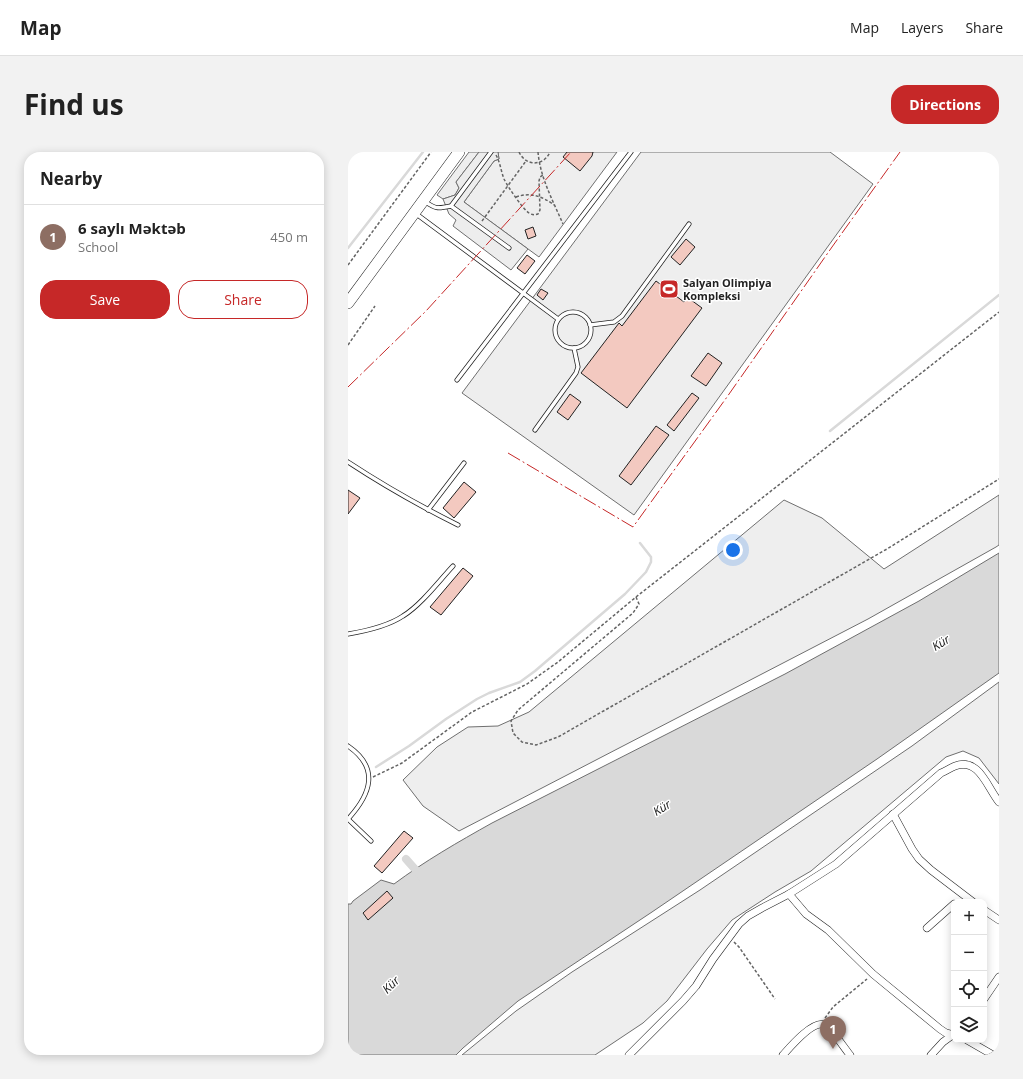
<!DOCTYPE html>
<html lang="en">
<head>
<meta charset="utf-8">
<style>
	:root { --surface:#fff; --page:#f2f2f2; --text:#222; --muted:#767676; --line:#e0e0e0; --accent:#c62828 }
	body { margin:0; font-family:"Open Sans",sans-serif; background:var(--page); color:var(--text) }
	.controls { position:absolute; right:12px; bottom:12px; display:grid; overflow:hidden; border-radius:8px; box-shadow:0 2px 10px #0003 }
	.controls button { width:36px; height:36px; display:grid; place-items:center; padding:0; border:0; border-bottom:1px solid var(--line); background:var(--surface); color:var(--text); font:20px sans-serif }
	.you { position:absolute; left:385px; top:398px; width:14px; height:14px; margin:-10px; border:3px solid #fff; border-radius:50%; background:#1a73e8; box-shadow:0 0 0 6px #1a73e833 }
	.badge { display:grid; place-items:center; width:26px; height:26px; border-radius:50%; background:var(--accent); color:#fff; font-size:13px; font-weight:700 }
	.pin { position:absolute; translate:-50% -33px; filter:drop-shadow(0 1px 2px #0008) }
	.pin::after { content:''; position:absolute; top:21px; width:14px; height:12px; background:inherit; clip-path:polygon(0 0,100% 0,50% 100%) }
	.list { margin:0; padding:0; list-style:none }
	h2 { display:flex; justify-content:space-between; align-items:center; height:52px; margin:0; padding:0 16px; font-size:17px }
	h2 small { font-size:13px; font-weight:400; color:var(--muted) }
	.list li { display:grid; grid-template-columns:26px 1fr auto; gap:12px; align-items:center; box-sizing:border-box; height:64px; padding:0 16px; border-top:1px solid var(--line) }
	.list b { display:block; font-size:15px; white-space:nowrap }
	.list p { margin:0; font-size:13px; white-space:nowrap; color:var(--muted) }
	.list em { font-size:13px; font-style:normal; color:var(--muted) }
	.actions { display:flex; gap:8px; padding:12px 16px }
	.actions a { flex:1; padding:9px 0; border:1px solid var(--accent); border-radius:16px; text-align:center; font-size:14px; color:var(--accent) }
	.actions .main { background:var(--accent); color:#fff }
	.icon { flex:none; width:22px; height:22px; fill:none; stroke:currentColor; stroke-width:2; stroke-linecap:round; stroke-linejoin:round }
	.map { position:relative; flex:none; width:651px; height:903px; overflow:hidden; border-radius:16px }
	header { display:flex; align-items:center; gap:24px; box-sizing:border-box; height:56px; padding:0 20px; background:var(--surface); border-bottom:1px solid var(--line) }
	header strong { font-size:19px }
	nav { display:flex; gap:22px; margin-inline-start:auto; font-size:14px }
	.intro { display:flex; align-items:center; justify-content:space-between; box-sizing:border-box; height:96px; padding:0 24px }
	h1 { margin:0; font-size:28px }
	.button { padding:10px 18px; border-radius:16px; background:var(--accent); color:#fff; font-size:14px; font-weight:700 }
	main { display:flex; gap:24px; padding:0 24px }
	aside { flex:1; background:var(--surface); border-radius:16px; box-shadow:0 2px 10px #0003 }
	.map>svg:first-child { display:block }
	.green { fill:#eee; stroke:#6f6f6f }
	.parking { fill:#ededed; stroke:#6f6f6f }
	.water { fill:#d9d9d9; stroke:#6f6f6f }
	.lines { fill:none; stroke-linecap:round; stroke-linejoin:round }
	.stream { stroke:#d9d9d9; stroke-width:2.5 }
	.canal { stroke:#d9d9d9; stroke-width:8 }
	.building { fill:#f3c9c0; stroke:#222 }
	.service-casing { stroke:#222; stroke-width:5 }
	.minor-casing { stroke:#222; stroke-width:8 }
	.primary-casing { stroke:#222; stroke-width:12 }
	.path { stroke:#646464; stroke-width:1.5; stroke-dasharray:3 2; stroke-linecap:butt }
	.service { stroke:#fff; stroke-width:3.5 }
	.minor { stroke:#fff; stroke-width:7 }
	.primary { stroke:#fff; stroke-width:11 }
	.power { stroke:#c62828; stroke-width:1; stroke-dasharray:14 3 2 3; stroke-linecap:butt }
	.labels { text-anchor:middle; stroke-width:3; stroke-linejoin:round; paint-order:stroke }
	.poi-label { font-size:11px; font-weight:bold; fill:#222; stroke:#fff; text-anchor:start }
	.water-label { font-size:12px; font-style:italic; fill:#222; stroke:#fff }
</style>
</head>
<body>
<header>
<strong>Map</strong>
<nav><a>Map</a><a>Layers</a><a>Share</a></nav>
</header>
<div class="intro"><h1>Find us</h1><a class="button">Directions</a></div>
<main>
<aside>
<h2>Nearby<small></small></h2>
<ul class="list">
<li><span class="badge" style="background:#8d6e63">1</span><div><b>6 saylı Məktəb</b><p>School</p></div><em>450 m</em></li>
</ul>
<div class="actions"><a class="main">Save</a><a>Share</a></div>
</aside>
<div class="map">
<svg width="651" height="903" viewBox="0 0 651 903">
	<rect width="100%" height="100%" fill="#fff"/>
	<g class="green">
		<polygon points="121,0 131,0 108,30 111,36 107,43 95,47 89,43"/>
		<polygon points="150,0 269,0 191,105 116,50 146,9 151,7"/>
		<polygon points="293,0 482,0 525,32 286,363 114,241"/>
		<polygon points="651,343 651,393 648,395 520,467 111,679 75,654 55,628 89,595 120,575 150,574 181,560 436,348 474,366 536,417"/>
		<polygon points="651,530 651,632 631,606 615,599 598,605 463,719 427,740 384,768 359,797 319,849 295,871 247,903 114,903 168,859 224,820 352,738 564,594"/>
	</g>
	<polygon class="parking" points="131,0 150,0 151,7 146,9 116,50 180,97 163,118 105,74 108,68 101,62 95,47 107,43 111,36 108,30"/>
	<path class="water" d="M 651,401 L 651,521 L 529,607 L 304,760 L 170,849 L 115,896 L 108,903 L 0,903 L 0,752 L 3,752 L 5,749 L 33,728 L 46,732 C 77,709 110,690 144,671 L 437,522 L 571,449 Z"/>
	<g class="lines">
		<g class="stream">
			<polyline points="0,96 75,0"/>
			<polyline points="482,279 651,143"/>
			<polyline points="28,615 61,594 98,567 129,547 141,541 172,530 187,519 277,442 298,420 303,410 303,405 292,391"/>
		</g>
		<polyline class="canal" points="58,707 73,724"/>
	</g>
	<g class="building">
		<polygon points="219,0 245,0 244,4 232,19 215,5"/>
		<polygon points="185,75 188,84 180,87 177,78"/>
		<polygon points="338,87 347,95 332,113 323,105"/>
		<polygon points="179,103 187,109 177,122 169,116"/>
		<polygon points="308,129 336,150 339,145 354,156 279,256 233,221 271,171 274,174"/>
		<polygon points="193,137 200,141 195,148 189,143"/>
		<polygon points="360,201 374,211 358,234 343,224"/>
		<polygon points="344,241 351,246 326,279 319,273"/>
		<polygon points="222,242 233,250 220,268 209,260"/>
		<polygon points="308,274 321,283 283,333 271,324"/>
		<polygon points="116,330 128,340 106,366 95,356"/>
		<polygon points="0,338 12,346 0,362"/>
		<polygon points="115,416 125,424 93,463 82,455"/>
		<polygon points="56,679 65,686 34,721 26,714"/>
		<polygon points="39,739 45,746 20,768 15,761"/>
	</g>
	<g class="lines">
		<g class="service-casing">
			<g id="service">
				<path d="M 76,49 C 88,57 89,57 103,54 L 143,0"/>
				<polyline points="103,54 161,96"/>
				<polyline points="67,61 210,167"/>
				<circle cx="225" cy="178" r="18"/>
				<polyline points="242,173 266,170 274,164 341,72"/>
				<polyline points="109,228 283,0"/>
				<polyline points="187,278 228,221 230,215 226,196"/>
				<path d="M 0,310 C 35,333 72,354 110,373"/>
				<polyline points="80,358 116,311"/>
				<path d="M 0,482 C 18,479 40,474 55,464 C 73,453 91,429 105,414"/>
				<path d="M 0,594 C 32,616 23,642 0,667"/>
				<polyline points="0,667 23,689"/>
			</g>
		</g>
		<g class="minor-casing">
			<g id="minor">
				<polyline points="545,662 564,697 571,707 583,718 625,750"/>
				<polyline points="441,742 458,762 480,778 525,822 592,877 598,881 606,883"/>
				<polyline points="636,758 651,768"/>
				<polyline points="579,776 606,752"/>
				<polyline points="636,847 651,825"/>
				<polyline points="619,888 645,903"/>
				<path d="M 281,903 L 335,849 L 348,834 L 365,807 L 391,772 L 400,764 L 414,756 L 441,742 L 488,712 L 593,621 C 598,619 602,616 607,614 C 631,605 639,635 651,650"/>
				<path d="M 435,903 C 442,895 466,867 477,873 C 484,877 497,897 502,903"/>
				<polyline points="583,903 595,890 606,882"/>
			</g>
		</g>
		<g class="primary-casing">
			<polyline id="primary" points="0,151 111,0"/>
		</g>
		<g class="path">
			<path d="M 171,0 C 178,15 196,14 202,0"/>
			<path d="M 190,0 C 192,25 205,49 215,72"/>
			<path d="M 148,3 C 152,10 153,19 156,27 C 160,35 174,56 181,61 C 184,63 187,63 190,62 L 192,58 L 191,29 L 192,25 L 195,23"/>
			<path d="M 168,45 C 182,40 194,44 206,53"/>
			<polyline points="134,69 178,9"/>
			<polyline points="0,113 83,0"/>
			<polyline points="0,193 27,154"/>
			<polyline points="288,445 291,452 285,461 170,558 163,569 165,581 174,590 188,593 210,585 539,397 651,327"/>
			<polyline points="25,625 54,611 124,560 179,532 210,510 288,445 651,160"/>
			<polyline points="386,790 391,795 427,847"/>
			<polyline points="477,866 485,855 519,827"/>
		</g>
		<use href="#service" class="service"/>
		<use href="#minor" class="minor"/>
		<use href="#primary" class="primary"/>
		<g class="power">
			<polyline points="0,235 78,159 223,0"/>
			<polyline points="160,301 285,375 379,245 484,95 552,0"/>
		</g>
	</g>
	<defs>
		<g id="stadium-square" transform="scale(1)"><rect x="-9" y="-9" width="18" height="18" rx="4" fill="#c62828" stroke="#fff"/><path d="M0-5a6.5 5 0 1 0 0 10a6.5 5 0 1 0 0-10ZM-3.5-1.8h7v3.6h-7Z" fill="#fff"/></g>
	</defs>
	<g fill-rule="evenodd">
		<use href="#stadium-square" x="321" y="137"/>
	</g>
	<g class="labels">
		<g class="poi-label">
			<text x="335" y="135">Salyan Olimpiya<tspan x="335" dy="13">Kompleksi</tspan></text>
		</g>
		<g class="water-label">
			<text transform="translate(593 491) rotate(-31)" y="4">Kür</text>
			<text transform="translate(314 656) rotate(-31)" y="4">Kür</text>
			<text transform="translate(43 833) rotate(-44)" y="4">Kür</text>
		</g>
	</g>
</svg>
<div class="controls">
<button>+</button>
<button>−</button>
<button><svg class="icon" aria-label="locate" viewBox="0 0 24 24"><circle cx="12" cy="12" r="6"/><path d="M12 2v4M12 18v4M2 12h4M18 12h4"/></svg></button>
<button><svg class="icon" aria-label="layers" viewBox="0 0 24 24"><path d="M12 4l9 5-9 5-9-5zM3 14l9 5 9-5"/></svg></button>
</div>
<div class="you"></div>
<div class="pin badge" style="left:485px;top:897px;background:#8d6e63">1</div>
</div>
</main>
</body>
</html>
